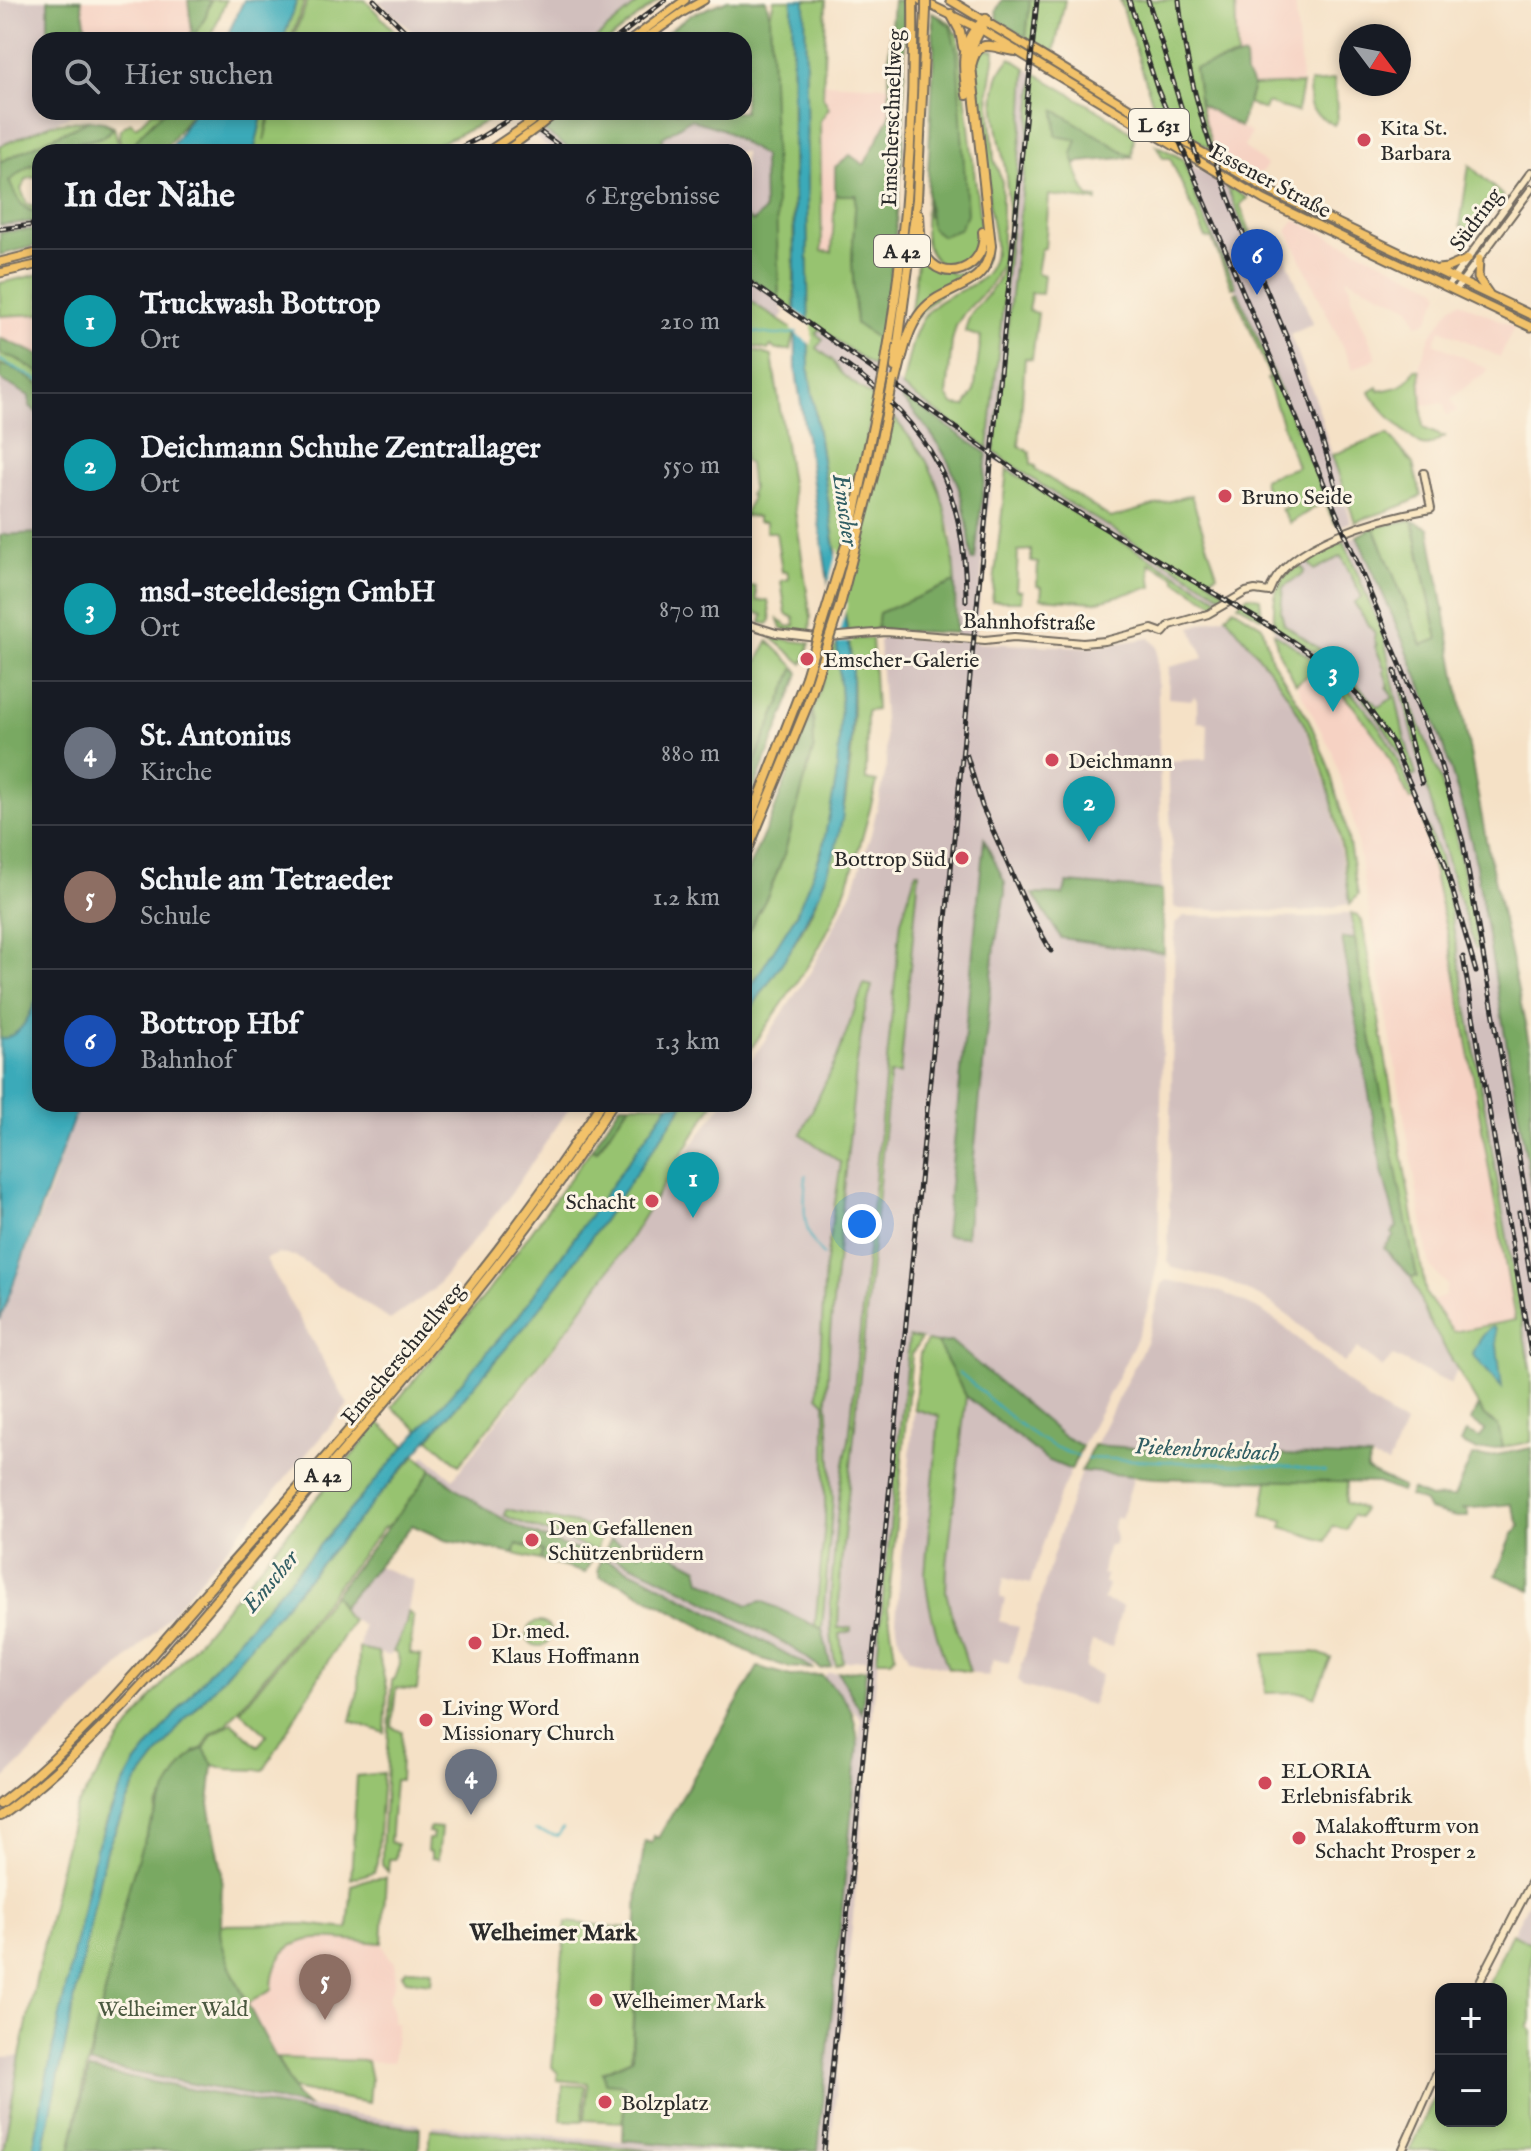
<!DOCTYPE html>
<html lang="de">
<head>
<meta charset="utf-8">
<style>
	:root { --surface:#171b24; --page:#242831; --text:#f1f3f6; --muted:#9ea1a6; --line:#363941; --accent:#0f766e }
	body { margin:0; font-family:"IM FELL English",serif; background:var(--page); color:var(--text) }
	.controls { position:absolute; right:24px; bottom:24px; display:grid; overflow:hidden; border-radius:16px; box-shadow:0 4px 12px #0003 }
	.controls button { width:72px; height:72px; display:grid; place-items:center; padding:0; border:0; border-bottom:2px solid var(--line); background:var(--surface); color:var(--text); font:40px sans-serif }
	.compass { position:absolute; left:1339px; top:24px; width:72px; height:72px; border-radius:50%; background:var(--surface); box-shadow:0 4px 12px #0003; rotate:122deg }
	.you { position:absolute; left:862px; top:1224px; width:28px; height:28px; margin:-20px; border:6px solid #fff; border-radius:50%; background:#1a73e8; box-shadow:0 0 0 12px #1a73e833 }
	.badge { display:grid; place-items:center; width:52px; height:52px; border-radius:50%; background:var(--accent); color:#fff; font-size:26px; font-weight:700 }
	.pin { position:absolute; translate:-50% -66px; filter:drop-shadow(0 2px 4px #0008) }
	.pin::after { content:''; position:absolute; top:42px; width:28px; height:24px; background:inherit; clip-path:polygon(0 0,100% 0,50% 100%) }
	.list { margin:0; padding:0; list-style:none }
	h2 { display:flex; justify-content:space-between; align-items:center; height:104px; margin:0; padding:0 32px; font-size:34px }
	h2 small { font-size:26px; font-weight:400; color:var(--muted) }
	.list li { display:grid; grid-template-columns:52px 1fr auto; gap:24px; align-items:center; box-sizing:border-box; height:144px; padding:0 32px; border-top:2px solid var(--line) }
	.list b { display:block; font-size:30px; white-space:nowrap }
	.list p { margin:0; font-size:26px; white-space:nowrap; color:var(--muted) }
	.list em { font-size:26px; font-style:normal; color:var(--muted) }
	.icon { flex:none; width:44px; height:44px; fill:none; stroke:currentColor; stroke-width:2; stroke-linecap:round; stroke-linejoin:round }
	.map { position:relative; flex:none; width:1531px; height:2151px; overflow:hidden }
	.search { position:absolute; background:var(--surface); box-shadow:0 4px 12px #0003; left:32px; top:32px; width:720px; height:88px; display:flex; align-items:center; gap:20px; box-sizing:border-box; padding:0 28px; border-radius:24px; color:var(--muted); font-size:30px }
	.panel { position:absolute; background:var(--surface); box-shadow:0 4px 12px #0003; left:32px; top:144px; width:720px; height:968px; border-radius:24px }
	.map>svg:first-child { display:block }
	.built { fill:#f6d2c3 }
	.industrial { fill:#d1bfbd; fill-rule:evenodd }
	.green { fill:#97c370; stroke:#61774e; stroke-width:2 }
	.forest { fill:#79a962; stroke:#526a46; stroke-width:2 }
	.water { fill:#3baab9; stroke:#336a72; stroke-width:2 }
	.pier { fill:#f5e1c6 }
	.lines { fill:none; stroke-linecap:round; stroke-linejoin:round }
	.stream { stroke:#3baab9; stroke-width:2 }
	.secondary-casing { stroke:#726b61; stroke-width:10 }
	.primary-casing { stroke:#726b61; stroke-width:11 }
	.highway-casing { stroke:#726b61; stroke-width:12 }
	.secondary { stroke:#fae7c3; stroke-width:6 }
	.primary { stroke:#f2c26a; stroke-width:7 }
	.highway { stroke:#f2c26a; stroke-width:8 }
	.rail-casing { stroke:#2b2b2b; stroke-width:5 }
	.rail { stroke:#fcf5e5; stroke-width:2; stroke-dasharray:6; stroke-linecap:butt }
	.primary-bridge-casing { stroke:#726b61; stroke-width:11; stroke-linecap:butt }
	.highway-bridge-casing { stroke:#726b61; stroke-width:12; stroke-linecap:butt }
	.primary-bridge { stroke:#f2c26a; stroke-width:7 }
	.highway-bridge { stroke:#f2c26a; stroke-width:8 }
	.poi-dot { fill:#d1495b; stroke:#fcf5e5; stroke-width:3 }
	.labels { text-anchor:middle; stroke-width:6; stroke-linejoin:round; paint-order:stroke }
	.shield { fill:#fcf5e5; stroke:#6a6863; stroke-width:2 }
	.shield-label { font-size:20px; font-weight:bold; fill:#2b2b2b }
	.street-label { font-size:22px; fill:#2b2b2b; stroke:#fcf5e5 }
	.poi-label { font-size:22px; fill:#2b2b2b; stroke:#fcf5e5; text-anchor:start }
	.park-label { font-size:22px; fill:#4b5940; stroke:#fcf5e5 }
	.water-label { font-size:24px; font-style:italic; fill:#315e64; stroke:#fcf5e5 }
	.neighbourhood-label { font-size:24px; font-weight:bold; fill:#2b2b2b; stroke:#fcf5e5 }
</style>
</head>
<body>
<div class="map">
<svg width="1531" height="2151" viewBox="0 0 1531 2151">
	<rect width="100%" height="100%" fill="#fcf5e5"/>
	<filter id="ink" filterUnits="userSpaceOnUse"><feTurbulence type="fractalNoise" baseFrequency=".0125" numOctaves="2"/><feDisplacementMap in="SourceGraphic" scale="16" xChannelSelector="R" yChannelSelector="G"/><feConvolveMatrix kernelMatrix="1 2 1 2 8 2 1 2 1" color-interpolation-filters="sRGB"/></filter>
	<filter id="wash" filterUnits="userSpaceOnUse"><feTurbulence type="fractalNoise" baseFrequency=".006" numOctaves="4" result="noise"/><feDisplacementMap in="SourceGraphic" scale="32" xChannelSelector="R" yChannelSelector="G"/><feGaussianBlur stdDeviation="1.8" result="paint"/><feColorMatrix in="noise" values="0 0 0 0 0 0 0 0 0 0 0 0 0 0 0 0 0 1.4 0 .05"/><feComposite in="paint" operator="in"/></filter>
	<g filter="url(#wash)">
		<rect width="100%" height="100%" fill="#f5e1c6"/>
		<g class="built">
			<polygon points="81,0 190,0 192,31 187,40 88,40"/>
			<polygon points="1235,0 1295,0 1302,84 1253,86 1246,75 1245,57 1237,57"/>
			<polygon points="823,83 889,86 890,116 864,165 835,167 832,252 822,252 820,121 829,108 823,97"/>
			<polygon points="1200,105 1251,133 1244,147 1267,165 1262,172 1256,173 1213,150"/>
			<polygon points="1295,220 1438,288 1440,294 1427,322 1417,324 1410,307 1346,278 1352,293 1350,295 1377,358 1353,369 1287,230"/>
			<polygon points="1460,302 1514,327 1500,357 1441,329 1434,343 1488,369 1484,374 1475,379 1451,399 1457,411 1446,415 1444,403 1421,405 1420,364 1431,335 1452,306"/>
			<polygon points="40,314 40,355 0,338 0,316"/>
			<polygon points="1317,668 1353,706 1384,747 1410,799 1415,799 1425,822 1423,824 1454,965 1515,1320 1453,1332 1432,1301 1444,1297 1447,1285 1430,1267 1353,819 1332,751 1296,684"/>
			<polygon points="306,1939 382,1943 389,1959 395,1962 394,1985 388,1997 393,2014 392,2022 397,2023 393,2062 277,2058 248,2003 272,1990 273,1976 282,1952"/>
		</g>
		<g class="industrial">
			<polygon points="0,0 47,0 48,40 40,40 40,112 79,112 0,146"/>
			<polygon points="377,0 642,0 594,40 422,40"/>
			<path d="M 1026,68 L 1035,73 L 994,451 L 1003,459 L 1001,465 L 993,459 L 975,643 L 1093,647 L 1150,638 L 1157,647 L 1162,890 L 1067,883 L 1063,895 L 1034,894 L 1061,938 L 1164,953 L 1158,1262 L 1147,1311 L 1134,1345 L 1082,1446 L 1063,1436 L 952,1342 L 937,1343 L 909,1337 L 833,2122 L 829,2151 L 819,2151 L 861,1719 L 824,1677 L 827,1673 L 838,1672 L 861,1711 L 866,1659 L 843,1662 L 831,1667 L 822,1629 L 833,1499 L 827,1397 L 830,1333 L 856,1069 L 864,1015 L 872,986 L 864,984 L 837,1058 L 841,1163 L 825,1267 L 818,1396 L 825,1403 L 825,1523 L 815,1626 L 762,1601 L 748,1605 L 701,1580 L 601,1536 L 594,1528 L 504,1515 L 596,1551 L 594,1555 L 514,1526 L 490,1514 L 460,1492 L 422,1459 L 425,1455 L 453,1479 L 569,1329 L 626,1247 L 673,1171 L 722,1104 L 744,1104 L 744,1071 L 811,971 L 852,892 L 871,834 L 887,766 L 879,641 L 885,636 L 955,643 L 957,611 L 952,533 L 940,492 L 926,461 L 894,417 L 867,391 L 843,375 L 832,360 L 816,348 L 816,334 L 820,328 L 988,447 ZM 902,399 L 987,454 L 975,559 L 972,559 L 963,499 L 950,462 L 930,429 Z"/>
			<polygon points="690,119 722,129 763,156 764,211 753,222 744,216 744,152 664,152 661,138"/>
			<polygon points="544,131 574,152 554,152 535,137"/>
			<polygon points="1190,164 1226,185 1259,266 1285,255 1313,324 1290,335 1316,400 1351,522 1338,527 1202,214 1189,179 1186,165"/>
			<polygon points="40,221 40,229 0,232 0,225"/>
			<polygon points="744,274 785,303 781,309 785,312 779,321 744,297"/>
			<polygon points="0,379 30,396 30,406 40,416 40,533 0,535"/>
			<polygon points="1010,463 1059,497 1225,597 1221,600 1037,490 1008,470"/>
			<polygon points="1357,536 1409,650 1450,764 1473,849 1531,1186 1531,1375 1440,857 1388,741 1371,717 1342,682 1324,667 1274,633 1274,626 1324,658 1356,687 1391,734 1412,776 1416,775 1404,736 1384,638 1344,545 1344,541"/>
			<polygon points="1341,555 1362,598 1355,602 1375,634 1377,645 1375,647 1386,670 1387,688 1393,698 1378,707 1332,658 1287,628 1281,616 1283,587 1304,573 1300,567 1307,561 1312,570"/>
			<polygon points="1226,616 1279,683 1298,712 1309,738 1330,796 1350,904 1303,912 1179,909 1174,907 1168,761 1207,759 1208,723 1197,722 1197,699 1194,696 1192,700 1168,698 1169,667 1204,658 1191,627"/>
			<polygon points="1351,913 1355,939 1342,939 1383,1175 1397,1227 1385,1249 1411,1277 1428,1319 1458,1368 1451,1384 1393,1356 1382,1368 1358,1348 1344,1363 1290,1317 1263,1298 1224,1280 1173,1268 1168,1261 1175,923 1184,916 1309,918"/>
			<polygon points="72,1104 244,1104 267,1112 270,1104 572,1104 506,1201 433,1290 390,1320 295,1256 278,1254 266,1259 348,1405 156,1631 0,1783 0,1320 50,1191 76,1112"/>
			<polygon points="1167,1280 1222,1292 1262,1311 1284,1327 1368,1400 1405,1425 1388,1464 1370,1458 1195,1452 1095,1445 1146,1342 1162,1284"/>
			<polygon points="966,1396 1047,1460 1071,1470 1057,1501 1030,1584 1004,1578 1000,1597 1005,1599 999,1621 1019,1627 1009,1663 993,1659 988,1677 970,1672 946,1593 947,1565"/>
			<polygon points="914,1409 939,1415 925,1574 931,1618 948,1668 910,1659 899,1639 896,1620"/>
			<polygon points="1081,1471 1134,1476 1121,1519 1116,1517 1113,1527 1116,1539 1114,1546 1109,1545 1104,1561 1102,1574 1106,1575 1104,1583 1108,1584 1103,1600 1122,1606 1112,1647 1092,1641 1085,1668 1101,1675 1092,1705 1022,1686 1018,1680 1052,1558"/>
			<polygon points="603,1554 652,1574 803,1655 815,1664 812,1667 645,1577 601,1558"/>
			<polygon points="377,1566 413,1580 406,1624 390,1656 359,1648 363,1626 346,1616 342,1607"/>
			<polygon points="1531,1897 1531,1943 1513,1933"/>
			<polygon points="20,2056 3,2151 0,2151 0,2057"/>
			<polygon points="83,2064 355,2115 420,2124 420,2128 354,2121 71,2065"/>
			<polygon points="433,2125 621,2141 730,2151 669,2151 433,2129"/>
		</g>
		<g class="green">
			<polygon points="211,0 226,0 210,40 191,40 205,18"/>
			<polygon points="297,0 305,0 290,40 283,40"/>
			<polygon points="308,0 365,0 403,40 292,40"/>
			<polygon points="642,0 659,0 609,40 594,40"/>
			<polygon points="774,0 792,0 794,310 779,299 777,277 770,16"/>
			<path d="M 805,0 L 826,0 L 823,97 L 829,108 L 820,121 L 822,251 L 832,252 L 835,195 L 856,194 L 852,260 L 856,323 L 882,342 L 877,369 L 820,329 L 816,334 L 823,339 L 817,348 L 832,360 L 843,375 L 875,399 L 850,518 L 855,565 L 894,417 C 905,432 918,446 927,462 C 947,500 952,540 955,582 L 879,613 L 877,630 L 848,634 L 809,371 Z"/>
			<polygon points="1030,0 1065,0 1054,53 1026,38"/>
			<polygon points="1120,0 1235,0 1237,57 1195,68 1200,105 1213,150 1151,115 1153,104"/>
			<path d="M 932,12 L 951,23 L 955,33 L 958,33 L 982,238 L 981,248 L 969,264 L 948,268 C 918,255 925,223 927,195 L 928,218 L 950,26 Z"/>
			<path d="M 985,49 L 995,50 L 995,53 L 989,92 L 994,159 L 1002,182 L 1002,263 L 990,286 L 964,313 L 956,326 L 952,341 L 947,396 L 954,405 L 965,406 L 974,393 L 981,337 L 965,332 C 970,305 982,306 994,286 C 1012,259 1009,209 1006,177 C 1003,141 979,87 1011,58 L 1026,68 L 1024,109 L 988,448 L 902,387 C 909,359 912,322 936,304 C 956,288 983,289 993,261 C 999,242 990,220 989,201 C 987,187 989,172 987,158 C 984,125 971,87 978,55 Z"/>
			<path d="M 1035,73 L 1114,120 L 1134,135 L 1132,157 L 1055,110 L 1077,140 C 1070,161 1079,177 1088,197 L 1097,198 L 1097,201 L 1049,195 L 1045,248 L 1041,249 L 1037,273 L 1044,275 L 1042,294 L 1031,293 L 1028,311 L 1038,313 L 1032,359 L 1025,358 L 1019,446 L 1030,452 L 1031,464 L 1035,466 L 1036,470 L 1111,518 L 1191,495 L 1217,574 L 1207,579 L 1229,594 L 1225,597 L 1059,497 L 994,452 Z"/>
			<path d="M 1334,79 L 1338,118 L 1334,125 C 1310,110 1307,111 1310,82 L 1319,83 Z"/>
			<polygon points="1302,84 1297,112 1267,103 1264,110 1248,103 1253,86"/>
			<polygon points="152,112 163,112 142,133 128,152 122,152 119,137 120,129 131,122 136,127"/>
			<polygon points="263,112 269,112 264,141 271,112 505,113 420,152 254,152"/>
			<polygon points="89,120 79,126 0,162 0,146 52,124"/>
			<path d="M 104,122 L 114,126 L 120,152 L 63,152 C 79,140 92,143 109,133 L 112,127 Z"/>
			<polygon points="1156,145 1183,159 1202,214 1236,287 1232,288 1212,239 1206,238 1170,158 1163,158"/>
			<path d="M 40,162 L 40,176 L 27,179 L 21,189 L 27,204 L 40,207 L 40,213 C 20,211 17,198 9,181 L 28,167 Z"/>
			<polygon points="1469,165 1503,196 1474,233 1460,226"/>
			<polygon points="1226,185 1247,198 1240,205 1263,264 1260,266"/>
			<path d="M 919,247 L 923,256 L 953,274 C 970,273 981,264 987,247 C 987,278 959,279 940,294 C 928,303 919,316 909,326 Z"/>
			<polygon points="40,274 40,314 0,316 0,283"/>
			<polygon points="1238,292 1336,522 1335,523 1323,502 1290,523 1281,509 1288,507 1284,493 1267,499 1263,479 1297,467 1267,379 1270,377 1235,293"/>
			<polygon points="744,297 795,331 791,350 776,350 771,346 768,350 744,345"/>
			<polygon points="744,348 772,356 811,618 810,634 781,629 778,619 789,627 795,625 794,618 786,614 781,581 789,579 787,571 782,572 776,532 766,532 766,522 758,522 758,517 744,516 752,497 749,495 752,490 749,464 744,461"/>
			<polygon points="0,354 15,358 40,373 40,385 10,367 0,365"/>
			<path d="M 1415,369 L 1420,370 L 1423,428 L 1441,436 L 1446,436 C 1439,439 1430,448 1422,445 C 1412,441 1374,403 1370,392 L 1378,387 L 1379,391 C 1398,388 1406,387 1415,369 Z"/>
			<path d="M 1388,434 L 1413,464 L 1421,495 C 1415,504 1369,516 1355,522 L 1332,455 Z"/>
			<polygon points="1007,469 1094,525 1221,600 1215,604 1176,581 1174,576 1149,563 1152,587 1095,602 1041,598 1042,587 1037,586 1038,563 1031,562 1031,550 1018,551 1016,590 1022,591 1021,601 992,601"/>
			<polygon points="1412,520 1438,640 1422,645 1374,527"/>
			<path d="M 1344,541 L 1384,638 L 1404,736 L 1416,775 L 1412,777 C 1375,703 1347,668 1274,626 C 1273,601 1273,577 1300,566 L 1304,570 L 1304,573 L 1283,587 L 1281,611 L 1284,624 L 1332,658 L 1378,707 L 1393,698 L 1387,687 L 1389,686 L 1384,672 L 1385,670 L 1375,646 L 1377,645 L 1374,639 L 1375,634 L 1354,603 L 1362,597 L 1341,556 L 1314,570 L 1307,561 L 1314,555 Z"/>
			<polygon points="744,582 745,587 755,586 757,601 768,600 771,620 768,624 761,623 763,615 750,610 747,618 744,617"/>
			<polygon points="1248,596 1260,598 1262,618 1238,604"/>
			<path d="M 1234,608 L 1262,626 L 1272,660 L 1309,720 L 1328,765 L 1346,827 L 1358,895 L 1350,904 C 1342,842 1329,764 1296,709 C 1277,676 1250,646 1226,616 Z"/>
			<path d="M 1274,633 C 1319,662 1361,694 1388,741 C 1398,759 1406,780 1415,799 L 1410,800 L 1384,747 L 1353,706 L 1318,668 L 1296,684 L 1278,651 Z"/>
			<polygon points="772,638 810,643 803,664"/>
			<path d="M 872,638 L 876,710 L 867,711 L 866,780 L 877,782 C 862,841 846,903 814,956 C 792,991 767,1025 744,1059 C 744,1046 741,1027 746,1016 C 750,1006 760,996 766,986 C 781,964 796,943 808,919 C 849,833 860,733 849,639 Z"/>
			<path d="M 836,640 C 848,731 838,831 796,914 C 782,943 762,970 744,997 L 744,939 L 768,895 L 784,855 L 814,747 L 813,711 Z"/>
			<polygon points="768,641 795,667 744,787 744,713 749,689 752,689 751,675"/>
			<path d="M 1406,690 L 1439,774 L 1451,814 L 1479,948 L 1476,949 C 1446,865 1424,778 1402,691 Z"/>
			<polygon points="1425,822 1440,857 1448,898 1531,1375 1531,1442 1503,1447 1498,1426 1484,1416 1478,1405 1428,1319 1411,1277 1416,1277 1369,1031 1351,913 1357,915 1362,921 1426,1294 1453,1332 1515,1320 1454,965 1423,824"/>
			<path d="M 916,872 L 919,872 L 900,1074 L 890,1074 L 841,1566 L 838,1628 L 851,1628 L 851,1631 L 840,1634 L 843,1662 L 836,1666 C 827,1628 831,1591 834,1553 C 837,1515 840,1477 849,1440 L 901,921 Z"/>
			<polygon points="864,984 872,986 864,1015 856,1069 830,1333 827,1397 833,1499 822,1629 815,1626 825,1523 825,1403 818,1396 825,1267 841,1163 801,1134 837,1058"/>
			<polygon points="630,1104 669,1104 518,1317 420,1431 392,1407 486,1294 592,1148 597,1151"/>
			<polygon points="684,1104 713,1104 625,1247 568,1328 459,1465 429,1439 561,1281"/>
			<polygon points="909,1337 921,1339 912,1354 888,1609 895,1655 891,1660 877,1660"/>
			<path d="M 927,1341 L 937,1343 L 966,1396 L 947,1565 L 946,1592 L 951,1612 L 970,1672 L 948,1668 C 936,1636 928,1608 925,1574 L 939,1416 L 914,1409 L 920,1353 Z"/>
			<polygon points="379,1423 406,1446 209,1672 135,1764 118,1794 105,1823 89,1878 33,2151 3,2151 20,2056 59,1872 75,1809 120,1740 154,1694"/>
			<polygon points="416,1455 432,1469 411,1500 386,1528 384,1527 227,1724 211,1734 203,1748 195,1751 157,1807 91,2049 70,2151 43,2151 105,1853 135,1785 187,1715 193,1712 346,1532"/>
			<polygon points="1268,1480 1347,1482 1346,1503 1363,1509 1359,1518 1352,1515 1346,1530 1333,1526 1326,1541 1282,1527 1284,1520 1262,1516"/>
			<polygon points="506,1509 594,1528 601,1536 596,1551 512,1519 504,1515"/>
			<polygon points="516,1544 543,1551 540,1560 515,1554"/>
			<polygon points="334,1594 346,1616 352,1620 264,1770 227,1769 213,1765 204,1749 212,1735 232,1723 258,1746 267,1735 240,1711"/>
			<polygon points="408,1612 413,1616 410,1654 421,1656 417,1690 396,1688 392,1727 402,1732 400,1780 395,1780 390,1843 397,1844 395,1859 389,1859 388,1872 382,1865 382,1849 392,1680 395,1679 400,1664 397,1653 393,1652 406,1624"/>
			<circle cx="539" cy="1634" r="12"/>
			<polygon points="359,1648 378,1652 387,1691 385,1733 351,1721 358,1692"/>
			<polygon points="1315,1652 1331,1658 1315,1697 1304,1692 1265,1693 1264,1654"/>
			<polygon points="383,1773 377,1863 374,1872 351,1879 357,1776"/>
			<polygon points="430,1827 441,1828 438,1859 431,1858 431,1852 427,1851 428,1839 432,1839 433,1833 428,1832"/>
			<path d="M 386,1877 L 382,1943 C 335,1940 273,1922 272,1990 L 248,2003 C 239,1984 214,1946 221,1925 L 305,1924 L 348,1929 L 352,1885 L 368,1879 Z"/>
			<polygon points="566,1922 637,1929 631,2059 603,2072 625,2084 623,2122 585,2120 588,2083 557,2080 558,2073 552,2067"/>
			<polygon points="1512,1933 1531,1943 1531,2021 1528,2028 1531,2030 1531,2151 1409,2151 1441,2083 1441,2121 1501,2121 1501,1989 1486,1989"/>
			<polygon points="407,1969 432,1970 431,1983 406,1980 402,1974"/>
			<polygon points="277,2058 367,2061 371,2080 369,2103 293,2089"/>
			<polygon points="563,2085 585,2086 583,2121 561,2120"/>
			<polygon points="431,2129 657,2151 429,2151"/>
		</g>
		<g class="forest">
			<polygon points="48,0 81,0 88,40 48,40"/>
			<polygon points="188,0 211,0 205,18 191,40 187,40 192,31"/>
			<polygon points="728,0 766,0 770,16 779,299 744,274 744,216 753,222 764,211 763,156 722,129 690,119 662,138 664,152 574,152 544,131 566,112 744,112 744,40 656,40 691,15"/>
			<polygon points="893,0 905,1 904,135 894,250 882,342 856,324 852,260 856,195 835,195 835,167 850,155 864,165 890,116 889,55"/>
			<polygon points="1002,0 1030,0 1026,38 998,20 996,11"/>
			<polygon points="932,12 950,26 957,52 967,214 959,230 942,236 931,228 927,195 934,49"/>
			<polygon points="1245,56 1246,75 1253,86 1240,127 1200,104 1195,68"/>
			<polygon points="1055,110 1132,157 1080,162 1076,165 1072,154 1077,140 1056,136"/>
			<polygon points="163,112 192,112 163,152 128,152 142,133"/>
			<path d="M 89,120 L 104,122 L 113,129 L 102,137 L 72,144 L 63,152 L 40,152 L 40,162 L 29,166 L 9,181 C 17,198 21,211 40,213 L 40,221 L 0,225 L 0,162 Z"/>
			<polygon points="40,229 40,245 0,255 0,232"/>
			<polygon points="0,338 40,355 40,373 15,358 0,354"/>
			<polygon points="0,365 10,367 40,385 40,416 30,406 29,396 0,379"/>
			<path d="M 903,395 L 987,454 L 975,560 L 972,560 C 965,488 952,452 902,399 Z"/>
			<path d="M 1413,521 L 1429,528 L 1486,840 L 1531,1052 L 1531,1186 L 1473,849 C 1447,739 1403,637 1357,536 L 1374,527 L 1422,645 L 1438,639 Z"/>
			<path d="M 40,533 L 40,992 C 31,1010 25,1035 2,1040 L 0,1039 L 0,535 Z"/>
			<polygon points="955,582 956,633 877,630 879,613"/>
			<polygon points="795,667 799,673 794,688 744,815 744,787"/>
			<polygon points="813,711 814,747 784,855 768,895 744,939 744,878 772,816"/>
			<polygon points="984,839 1005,883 1005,894 995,946 966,1237 945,1235"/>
			<polygon points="1067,883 1162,890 1164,953 1061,938 1033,894 1063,895"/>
			<polygon points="1342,938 1355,939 1369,1031 1417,1277 1411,1277 1384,1248 1394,1236 1392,1233 1397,1227 1383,1175"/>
			<polygon points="621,1104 630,1104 596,1151 592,1148"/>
			<polygon points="952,1342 1063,1436 1082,1446 1071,1470 1047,1460 966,1396 937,1343"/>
			<polygon points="1478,1405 1484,1416 1498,1426 1503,1447 1477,1451 1461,1443 1466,1432 1480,1438 1485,1430 1471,1421"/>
			<polygon points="1093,1445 1195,1452 1371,1458 1366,1470 1403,1487 1401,1492 1378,1483 1154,1478 1081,1471"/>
			<polygon points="1531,1448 1531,1591 1496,1575 1513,1534 1520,1526 1511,1504 1463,1509 1468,1512 1468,1517 1456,1517 1428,1510 1424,1502 1409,1496 1412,1490 1430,1498 1454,1497 1472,1456 1486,1457"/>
			<path d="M 432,1469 C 483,1512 529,1537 594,1555 L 585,1573 L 540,1560 L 542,1551 L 517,1544 L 514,1554 L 445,1540 L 412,1525 L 342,1607 L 334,1594 L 410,1500 Z"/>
			<path d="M 611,1539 L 639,1554 L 651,1543 L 698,1568 L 701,1580 L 748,1605 L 762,1601 L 822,1629 L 831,1667 L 821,1669 C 793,1645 758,1630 725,1612 C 685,1591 646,1568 603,1554 Z"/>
			<polygon points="601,1558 645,1577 814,1669 788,1667 762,1659 620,1583 600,1577 598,1570"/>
			<path d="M 758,1667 L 791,1676 L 821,1675 C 848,1699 856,1710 858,1746 L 818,2151 L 741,2151 L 623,2140 L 625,2085 L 605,2083 L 603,2072 L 632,2059 L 638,1886 L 645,1841 L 652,1843 L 654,1836 L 658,1838 Z"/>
			<polygon points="866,1669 862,1713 838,1672"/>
			<path d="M 204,1749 L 213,1765 L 209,1804 L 222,1871 L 221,1925 C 212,1951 282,2065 296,2096 L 307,2106 L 90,2064 C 92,2039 100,2016 105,1992 C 121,1917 134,1843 175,1777 C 182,1766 190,1751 204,1749 Z"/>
			<polygon points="89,2070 354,2121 420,2128 419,2151 70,2151"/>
		</g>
		<g class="water">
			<polygon points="244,0 297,0 283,40 225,40"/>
			<polygon points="792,0 805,0 809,371 852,666 851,743 842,820 834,855 820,892 790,951 744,1019 744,997 796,915 822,851 836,780 839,743 841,697 836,634 796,371"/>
			<polygon points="194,112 263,112 254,152 168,152"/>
			<path d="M 40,992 L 40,1104 L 72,1104 L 76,1112 L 0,1320 L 0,1039 C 24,1037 31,1011 40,992 Z"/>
			<polygon points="669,1104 684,1104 561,1281 527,1324 193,1712 187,1716 135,1785 105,1853 43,2151 33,2151 43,2094 96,1849 118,1794 135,1764 209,1672 518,1317"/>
			<path d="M 1492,1327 L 1495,1329 L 1502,1388 L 1473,1355 C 1474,1347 1485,1331 1492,1327 Z"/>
		</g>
		<g class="pier">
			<polygon points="790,307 812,322 812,345 791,330"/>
			<polygon points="838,547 847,605 839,633 852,632 853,641 836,643 834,649 826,592"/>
		</g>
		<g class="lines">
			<g class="stream">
				<path d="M 744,331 C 764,332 777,339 797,332"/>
				<polyline points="0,360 40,381"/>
				<path d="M 806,1175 C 804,1206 800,1232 823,1255"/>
				<path d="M 959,1372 C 994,1402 1033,1444 1078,1456"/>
				<polyline points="1087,1458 1294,1467 1325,1472"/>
				<polyline points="535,1830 558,1836 563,1828"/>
			</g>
		</g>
	</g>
	<g filter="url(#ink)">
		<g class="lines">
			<g class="secondary-casing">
				<g id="secondary">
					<polyline points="1447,287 1531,172"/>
					<polyline points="1455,291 1531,189"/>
					<path d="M 744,623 L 776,633 L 817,638 L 886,632 L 985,640 L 1014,637 L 1083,643 L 1105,641 L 1152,629 L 1163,633 L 1170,625 L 1208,614 L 1246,592 L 1255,590 L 1269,592 C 1286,542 1384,517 1431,509 L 1424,473"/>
					<polyline points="1476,1989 1531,1883"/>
					<polyline points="1402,2151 1441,2064"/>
				</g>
			</g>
			<g class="primary-casing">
				<g id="primary">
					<polyline points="920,0 982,30 1264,200 1531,327"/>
					<polyline points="950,0 1198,150 1272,192 1531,315"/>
					<polyline points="631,40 685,0"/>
					<polyline points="643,40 683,12 704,0"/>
					<polyline points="531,122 543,112"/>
					<polyline points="538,127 557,112"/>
					<polyline points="487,152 524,127"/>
					<polyline points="504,152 531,132"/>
					<polyline points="1479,259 1478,278 1489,294"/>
					<polyline points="0,262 40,252"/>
					<polyline points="1438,269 1447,268 1468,259"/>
					<polyline points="0,273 40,264"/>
				</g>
			</g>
			<g class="highway-casing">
				<g id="highway">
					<polyline points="951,14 960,31 963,47"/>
					<polyline points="968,61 973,44 986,19"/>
					<path d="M 967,95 C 963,64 959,40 986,19"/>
					<path d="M 919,215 C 920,228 919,242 925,254 C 942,287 988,268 983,232"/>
					<polyline points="895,367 917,199 926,10"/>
					<path d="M 884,373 C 905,249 915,126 913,0"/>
					<path d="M 896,381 C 902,358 906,330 922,311 C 946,283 986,291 991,246 L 971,66 C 979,33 994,50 1016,51"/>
					<polyline points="874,473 889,400"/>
					<polyline points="744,837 806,677"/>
					<polyline points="744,859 807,706"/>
					<path d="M 0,1804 C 81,1742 143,1664 210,1588 C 347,1433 489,1279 601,1104"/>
					<path d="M 0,1816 C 105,1740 193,1626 277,1528 C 394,1391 515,1257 612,1104"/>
				</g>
			</g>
			<use href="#secondary" class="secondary"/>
			<use href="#primary" class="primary"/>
			<use href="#highway" class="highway"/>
			<g class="rail-casing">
				<g id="rail">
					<polyline points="374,0 414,40"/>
					<polyline points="1129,0 1157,88 1416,702 1438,756 1463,842 1531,1225"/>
					<polyline points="1148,0 1198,161"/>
					<path d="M 1179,0 C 1190,125 1244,234 1291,348 C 1311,395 1323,445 1338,493"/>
					<polyline points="614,40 665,0"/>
					<polyline points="513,112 568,152"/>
					<polyline points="452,152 481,137 521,112"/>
					<polyline points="0,229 40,224"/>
					<polyline points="744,278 1057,500 1274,629 1329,666 1365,703 1392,742 1447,869"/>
					<path d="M 842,362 C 932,427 966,490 966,601"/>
					<polyline points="1395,671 1403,713 1422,783"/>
					<polyline points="967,756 982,806 1028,910 1051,951"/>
					<polyline points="1444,860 1476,972"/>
					<polyline points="1463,957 1531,1354"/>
					<polyline points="1519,1212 1531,1279"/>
					<polyline points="824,2151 1037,0"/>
				</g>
			</g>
			<use href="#rail" class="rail"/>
			<g class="primary-bridge-casing">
				<g id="primary-bridge">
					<polyline points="524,127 531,122"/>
					<polyline points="531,132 538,127"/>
				</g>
			</g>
			<g class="highway-bridge-casing">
				<g id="highway-bridge">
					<polyline points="926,0 926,10"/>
					<polyline points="889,400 893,380"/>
					<polyline points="806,677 853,522 884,373"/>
					<polyline points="807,706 840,605 874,473"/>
				</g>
			</g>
			<use href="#primary-bridge" class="primary-bridge"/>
			<use href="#highway-bridge" class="highway-bridge"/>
		</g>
	</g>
	<g class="poi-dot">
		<circle cx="1364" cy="140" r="8"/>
		<circle cx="1225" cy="496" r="8"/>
		<circle cx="807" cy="659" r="8"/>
		<circle cx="1052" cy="760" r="8"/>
		<circle cx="962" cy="858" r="8"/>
		<circle cx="652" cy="1201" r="8"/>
		<circle cx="532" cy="1540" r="8"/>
		<circle cx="475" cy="1643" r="8"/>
		<circle cx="426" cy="1720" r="8"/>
		<circle cx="1265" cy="1783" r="8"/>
		<circle cx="1299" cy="1838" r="8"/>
		<circle cx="596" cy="2000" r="8"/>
		<circle cx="605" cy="2102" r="8"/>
	</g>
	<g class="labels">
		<g class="shield">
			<rect x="1129" y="109" width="60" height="32" rx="6"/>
			<rect x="874" y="235" width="56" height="32" rx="6"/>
			<rect x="295" y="1459" width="56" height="32" rx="6"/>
		</g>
		<g class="shield-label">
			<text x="1159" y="132">L 631</text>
			<text x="902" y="258">A 42</text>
			<text x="323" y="1482">A 42</text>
		</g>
		<g class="street-label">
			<text transform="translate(891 118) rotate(-88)" y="8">Emscherschnellweg</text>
			<text transform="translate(1271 180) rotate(28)" y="8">Essener Straße</text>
			<text transform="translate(1475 219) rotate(-54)" y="8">Südring</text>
			<text transform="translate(1029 621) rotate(1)" y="8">Bahnhofstraße</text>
			<text transform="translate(402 1353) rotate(-50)" y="8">Emscherschnellweg</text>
		</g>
		<g class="poi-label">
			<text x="1380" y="135">Kita St.<tspan x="1380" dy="25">Barbara</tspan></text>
			<text x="1241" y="504">Bruno Seide</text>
			<text x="823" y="667">Emscher-Galerie</text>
			<text x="1068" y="768">Deichmann</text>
			<text x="946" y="866" text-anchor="end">Bottrop Süd</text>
			<text x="636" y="1209" text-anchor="end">Schacht</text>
			<text x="548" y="1535">Den Gefallenen<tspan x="548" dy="25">Schützenbrüdern</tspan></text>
			<text x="491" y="1638">Dr. med.<tspan x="491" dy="25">Klaus Hoffmann</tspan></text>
			<text x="442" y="1715">Living Word<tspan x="442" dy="25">Missionary Church</tspan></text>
			<text x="1281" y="1778">ELORIA<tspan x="1281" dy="25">Erlebnisfabrik</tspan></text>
			<text x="1315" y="1833">Malakoffturm von<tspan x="1315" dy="25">Schacht Prosper 2</tspan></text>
			<text x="612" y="2008">Welheimer Mark</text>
			<text x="621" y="2110">Bolzplatz</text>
		</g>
		<g class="park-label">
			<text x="173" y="2016">Welheimer Wald</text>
		</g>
		<g class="water-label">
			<text transform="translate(846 510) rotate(82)" y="8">Emscher</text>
			<text transform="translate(1207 1449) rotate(3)" y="8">Piekenbrocksbach</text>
			<text transform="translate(270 1581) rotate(-50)" y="8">Emscher</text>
		</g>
		<g class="neighbourhood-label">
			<text x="553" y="1940">Welheimer Mark</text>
		</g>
	</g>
</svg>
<div class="controls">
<button>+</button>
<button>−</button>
</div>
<svg class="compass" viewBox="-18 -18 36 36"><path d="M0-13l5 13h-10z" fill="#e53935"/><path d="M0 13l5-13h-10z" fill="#9ea1a6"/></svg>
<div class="you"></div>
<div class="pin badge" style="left:693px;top:1218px;background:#0f9aa8">1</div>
<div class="pin badge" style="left:1089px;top:842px;background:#0f9aa8">2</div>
<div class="pin badge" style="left:1333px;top:712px;background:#0f9aa8">3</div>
<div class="pin badge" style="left:471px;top:1815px;background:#6b7280">4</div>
<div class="pin badge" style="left:325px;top:2020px;background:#8d6e63">5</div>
<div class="pin badge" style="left:1257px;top:295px;background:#1a4fb4">6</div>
<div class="search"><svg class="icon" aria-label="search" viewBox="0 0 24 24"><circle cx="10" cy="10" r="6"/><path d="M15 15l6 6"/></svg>Hier suchen</div>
<section class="panel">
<h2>In der Nähe<small>6 Ergebnisse</small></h2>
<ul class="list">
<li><span class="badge" style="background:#0f9aa8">1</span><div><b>Truckwash Bottrop</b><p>Ort</p></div><em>210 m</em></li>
<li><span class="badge" style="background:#0f9aa8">2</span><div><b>Deichmann Schuhe Zentrallager</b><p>Ort</p></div><em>550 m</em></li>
<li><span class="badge" style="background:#0f9aa8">3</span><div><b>msd-steeldesign GmbH</b><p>Ort</p></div><em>870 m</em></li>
<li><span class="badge" style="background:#6b7280">4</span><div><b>St. Antonius</b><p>Kirche</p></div><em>880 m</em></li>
<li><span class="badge" style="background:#8d6e63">5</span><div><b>Schule am Tetraeder</b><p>Schule</p></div><em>1.2 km</em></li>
<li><span class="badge" style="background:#1a4fb4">6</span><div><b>Bottrop Hbf</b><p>Bahnhof</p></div><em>1.3 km</em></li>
</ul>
</section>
</div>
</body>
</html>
